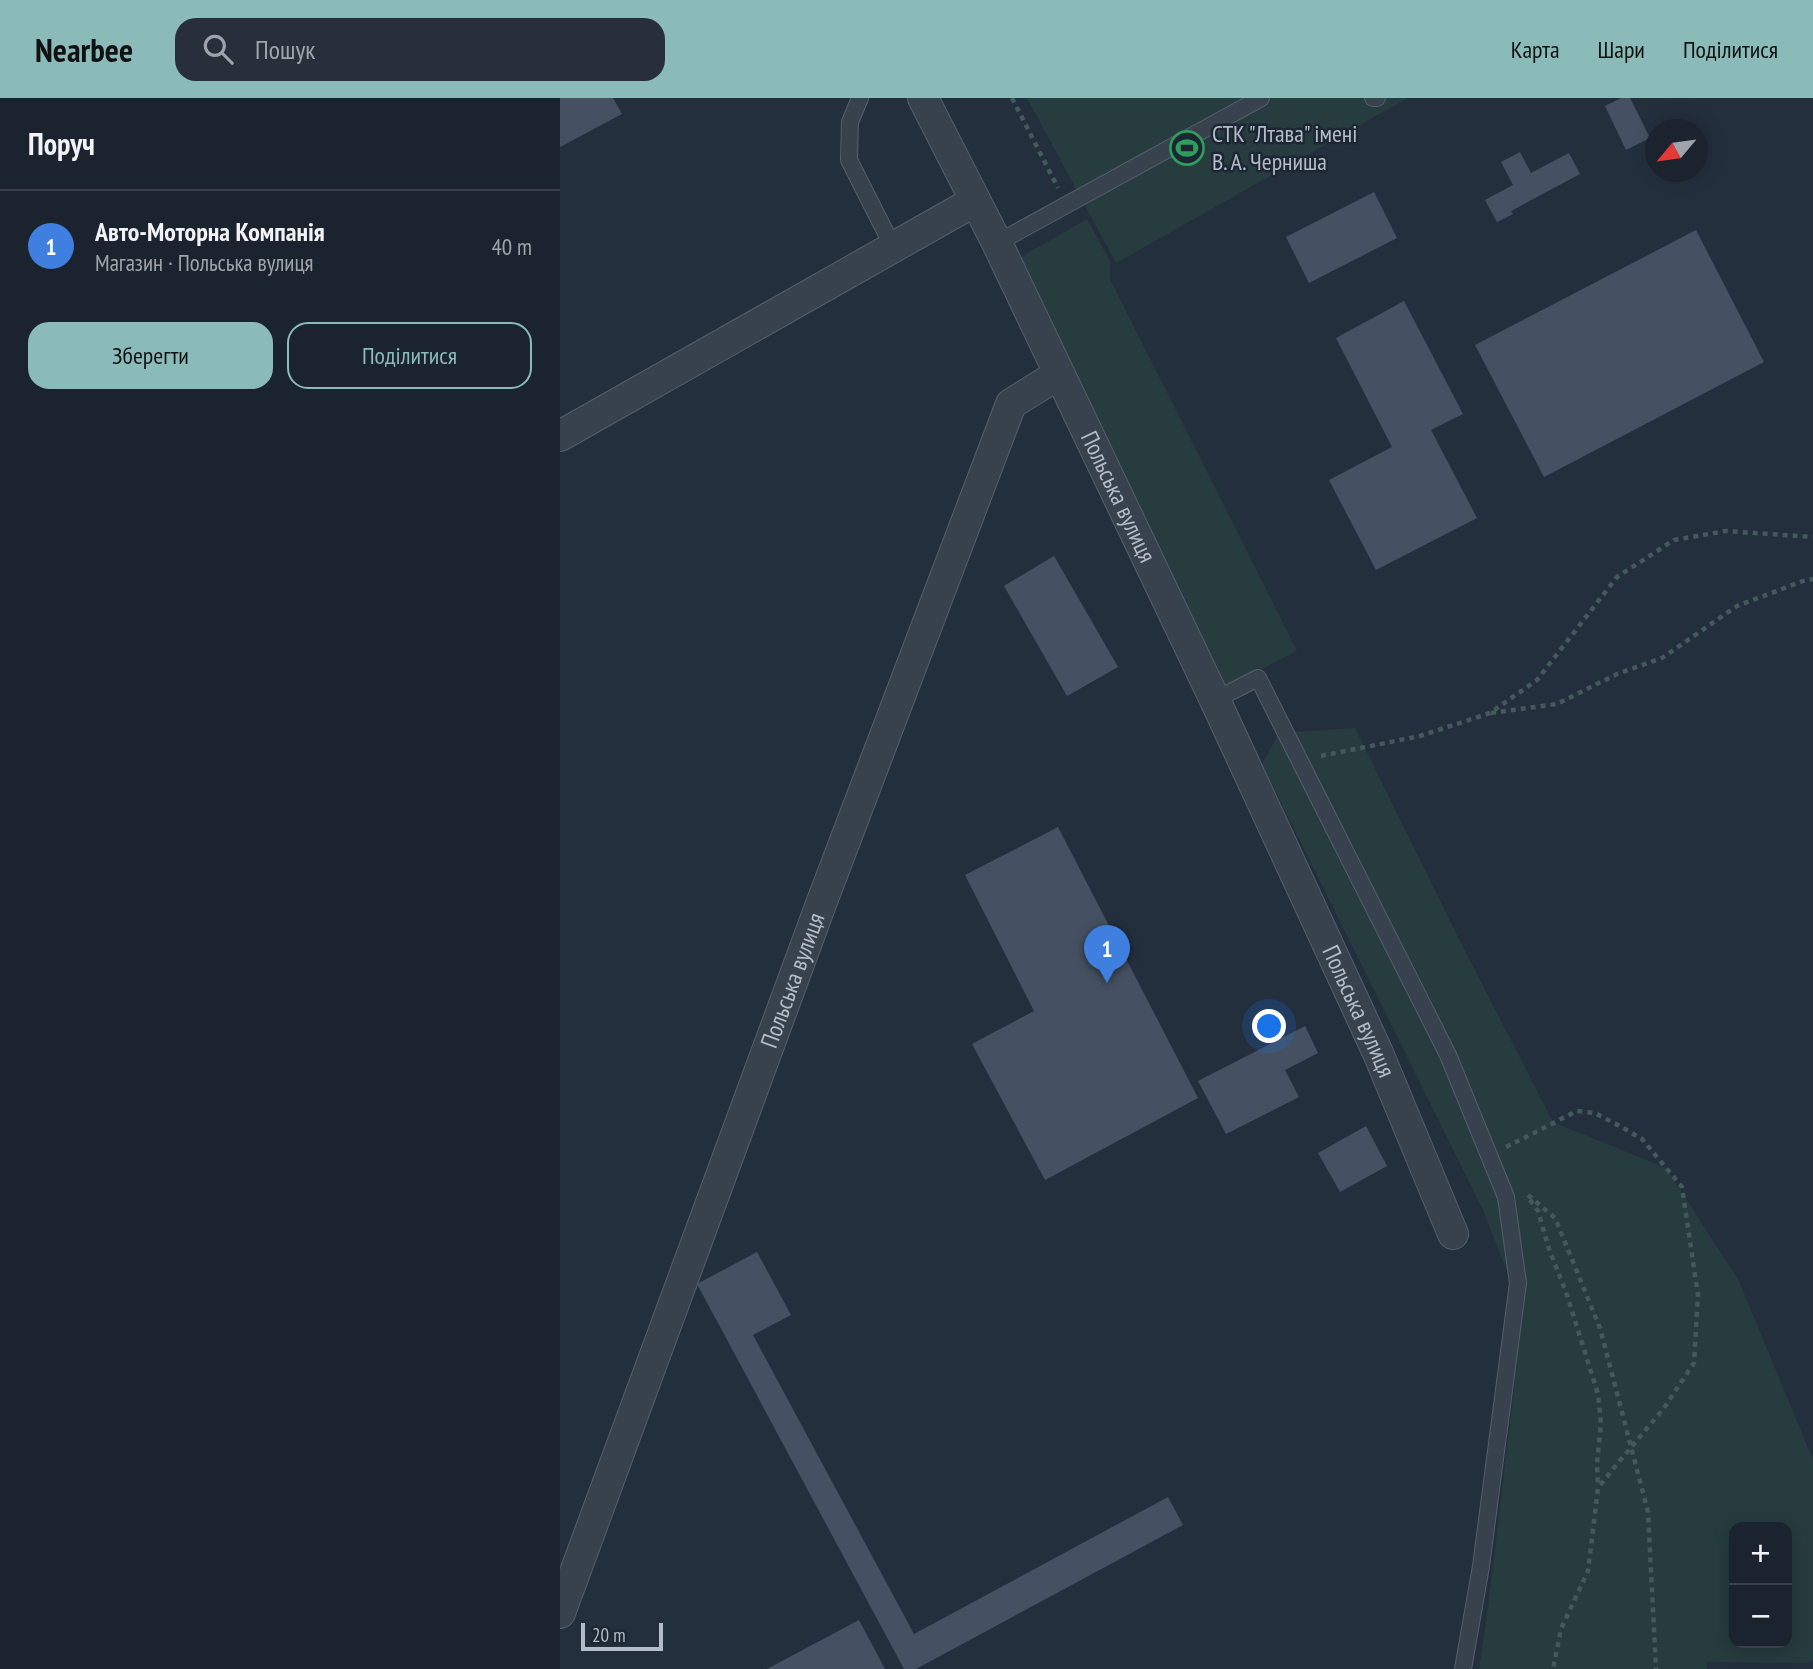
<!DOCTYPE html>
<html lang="uk">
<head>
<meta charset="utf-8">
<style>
	:root { --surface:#1b232e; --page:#282f3a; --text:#f1f3f6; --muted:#a0a4aa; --line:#39404a; --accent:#8bbbb9 }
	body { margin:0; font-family:"PT Sans Narrow",sans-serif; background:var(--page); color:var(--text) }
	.controls { position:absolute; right:21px; bottom:21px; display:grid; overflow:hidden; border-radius:14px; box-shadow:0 4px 18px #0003 }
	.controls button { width:63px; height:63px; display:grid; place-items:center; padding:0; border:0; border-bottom:2px solid var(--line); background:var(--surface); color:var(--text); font:35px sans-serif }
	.compass { position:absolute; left:1085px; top:21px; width:63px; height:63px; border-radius:50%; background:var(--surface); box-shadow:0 4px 18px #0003; rotate:241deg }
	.scale { position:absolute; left:21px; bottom:18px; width:82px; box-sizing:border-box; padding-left:7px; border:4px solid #b4bcc9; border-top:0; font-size:19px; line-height:24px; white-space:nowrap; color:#b4bcc9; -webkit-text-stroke:5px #1d2633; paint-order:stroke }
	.you { position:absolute; left:710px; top:929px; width:24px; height:24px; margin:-18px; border:5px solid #fff; border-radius:50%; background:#1a73e8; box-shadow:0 0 0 10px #1a73e833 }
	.badge { display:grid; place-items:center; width:46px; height:46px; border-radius:50%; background:var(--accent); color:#fff; font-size:23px; font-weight:700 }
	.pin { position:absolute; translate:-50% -58px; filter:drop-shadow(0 2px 4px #0008) }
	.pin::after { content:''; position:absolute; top:37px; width:24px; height:21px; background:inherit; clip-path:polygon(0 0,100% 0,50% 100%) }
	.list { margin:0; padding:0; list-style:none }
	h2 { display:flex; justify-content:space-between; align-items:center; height:91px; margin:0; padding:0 28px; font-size:30px }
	h2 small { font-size:23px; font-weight:400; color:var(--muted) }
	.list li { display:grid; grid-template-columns:46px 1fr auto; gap:21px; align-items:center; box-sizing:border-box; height:112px; padding:0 28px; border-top:2px solid var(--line) }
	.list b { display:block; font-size:26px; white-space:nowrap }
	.list p { margin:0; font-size:23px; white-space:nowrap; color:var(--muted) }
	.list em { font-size:23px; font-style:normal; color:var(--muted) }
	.actions { display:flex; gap:14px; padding:21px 28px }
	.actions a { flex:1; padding:16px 0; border:2px solid var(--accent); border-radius:21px; text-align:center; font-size:24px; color:var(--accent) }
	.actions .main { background:var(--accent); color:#111 }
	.icon { flex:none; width:38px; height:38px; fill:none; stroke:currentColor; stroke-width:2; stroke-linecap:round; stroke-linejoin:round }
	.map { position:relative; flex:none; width:1253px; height:1571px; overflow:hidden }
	header { display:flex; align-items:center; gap:42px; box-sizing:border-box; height:98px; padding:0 35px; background:var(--accent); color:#111 }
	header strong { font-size:33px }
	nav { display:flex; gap:38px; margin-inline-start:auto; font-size:24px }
	.search { width:490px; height:63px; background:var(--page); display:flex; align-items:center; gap:18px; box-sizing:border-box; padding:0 24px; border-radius:21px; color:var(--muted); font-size:26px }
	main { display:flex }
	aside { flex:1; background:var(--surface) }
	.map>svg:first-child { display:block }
	.green { fill:#263c3f; fill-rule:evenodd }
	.building { fill:#455162 }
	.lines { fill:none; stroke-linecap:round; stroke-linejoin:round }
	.service-casing { stroke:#565f6c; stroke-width:18 }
	.minor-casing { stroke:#565f6c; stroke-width:32 }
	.path { stroke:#44595c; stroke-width:4.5; stroke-dasharray:5 5; stroke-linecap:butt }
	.service { stroke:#38414e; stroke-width:16 }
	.minor { stroke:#38414e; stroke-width:30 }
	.labels { text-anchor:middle; stroke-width:5; stroke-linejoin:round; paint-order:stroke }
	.poi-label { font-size:24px; fill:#b4bcc9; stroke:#1d2633; text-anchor:start }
	.street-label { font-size:24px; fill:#b4bcc9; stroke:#1d2633 }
</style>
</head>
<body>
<header>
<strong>Nearbee</strong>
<div class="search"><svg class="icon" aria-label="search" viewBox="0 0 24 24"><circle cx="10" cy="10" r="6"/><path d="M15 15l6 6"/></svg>Пошук</div>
<nav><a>Карта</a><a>Шари</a><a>Поділитися</a></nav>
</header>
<main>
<aside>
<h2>Поруч<small></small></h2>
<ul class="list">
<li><span class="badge" style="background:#3f7fe0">1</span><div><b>Авто-Моторна Компанія</b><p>Магазин · Польська вулиця</p></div><em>40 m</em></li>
</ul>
<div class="actions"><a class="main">Зберегти</a><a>Поділитися</a></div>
</aside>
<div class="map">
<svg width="1253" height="1571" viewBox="0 0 1253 1571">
	<rect width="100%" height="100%" fill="#242f3e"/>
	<g class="green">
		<polygon points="467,0 848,0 556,165"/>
		<polygon points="527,121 550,163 550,181 737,553 657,594 452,164"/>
		<path d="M 795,630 L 899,841 L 993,1024 L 1106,1070 L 1178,1181 L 1253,1362 L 1253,1562 L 1251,1565 L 1147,1564 L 1147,1571 L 919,1571 L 928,1510 L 963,1214 L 923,1112 L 702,666 L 719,635 ZM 1174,1429 L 1227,1429 L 1227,1545 L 1174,1545 Z"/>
	</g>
	<g class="building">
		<polygon points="0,0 53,0 62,16 0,49"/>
		<polygon points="1061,0 1070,0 1090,40 1066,52 1045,8"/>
		<polygon points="960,54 971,75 1009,55 1020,76 951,113 953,116 937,124 925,102 953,87 941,64"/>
		<polygon points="814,94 837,140 749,185 726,139"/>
		<polygon points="1136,132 1204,264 984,379 915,247"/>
		<polygon points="844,203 903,316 871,332 917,420 816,472 769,382 832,349 776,240"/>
		<polygon points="494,458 558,569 507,598 444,488"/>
		<polygon points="498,729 638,1000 485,1082 412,946 474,913 405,777"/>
		<polygon points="745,928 758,955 725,972 739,999 666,1036 638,983"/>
		<polygon points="806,1028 827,1068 780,1094 758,1055"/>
		<polygon points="197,1154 231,1217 193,1237 354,1536 608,1399 623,1427 356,1571 344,1571 137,1186"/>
		<polygon points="299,1522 325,1571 207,1571"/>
	</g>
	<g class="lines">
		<g class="service-casing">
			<g id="service">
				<polyline points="300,0 290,24 289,62 333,149"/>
				<polyline points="813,0 817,0"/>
				<polyline points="437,145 701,0"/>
				<polyline points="655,602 698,580 888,957 946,1099 958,1185 921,1468 903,1571"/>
			</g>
		</g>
		<g class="minor-casing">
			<g id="minor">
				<path id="s1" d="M 363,0 L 437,145 L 655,602 L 818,955 L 893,1136"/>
				<polyline points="0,338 415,103"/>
				<path id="s2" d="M 0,1515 L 261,806 L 451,306 L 499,276"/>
			</g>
		</g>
		<g class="path">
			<polyline points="452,0 498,90"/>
			<polyline points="931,615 997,606 1057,576 1102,560 1177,508 1243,483 1253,481"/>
			<polyline points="761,658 860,638 930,615 977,582 1057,479 1114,442 1166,433 1253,439"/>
			<polyline points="946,1049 1017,1013 1035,1015 1065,1031 1082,1041 1122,1089 1138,1197 1134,1265 1104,1310 1057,1366 1038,1390 1028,1473 1001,1531 993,1571"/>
			<polyline points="968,1097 995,1120 1040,1230 1088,1414 1096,1571"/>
			<polyline points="970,1102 978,1113 989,1151 1006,1194 1038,1296 1041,1326 1037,1365 1038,1389"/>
		</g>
		<use href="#service" class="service"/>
		<use href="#minor" class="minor"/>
	</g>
	<defs>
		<g id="stadium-ring" transform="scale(1.75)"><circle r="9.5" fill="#1d2633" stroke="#2e9e5b" stroke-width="1.5"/><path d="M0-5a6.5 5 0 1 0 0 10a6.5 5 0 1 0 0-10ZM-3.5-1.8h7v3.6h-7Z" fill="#2e9e5b"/></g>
	</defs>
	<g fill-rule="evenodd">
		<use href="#stadium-ring" x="627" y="50"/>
	</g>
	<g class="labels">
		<g class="poi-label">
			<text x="652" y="44">СТК "Лтава" імені<tspan x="652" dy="28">В. А. Черниша</tspan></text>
		</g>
		<g class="street-label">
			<text dy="8" stroke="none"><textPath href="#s1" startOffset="444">Польська вулиця</textPath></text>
			<text dy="8" stroke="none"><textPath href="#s2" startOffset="674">Польська вулиця</textPath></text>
			<text dy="8" stroke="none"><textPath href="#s1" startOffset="1012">Польська вулиця</textPath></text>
		</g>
	</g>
</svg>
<div class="controls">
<button>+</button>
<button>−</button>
</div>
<svg class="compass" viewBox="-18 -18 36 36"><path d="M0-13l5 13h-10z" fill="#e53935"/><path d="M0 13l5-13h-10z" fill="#a0a4aa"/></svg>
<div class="scale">20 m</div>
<div class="you"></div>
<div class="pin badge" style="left:547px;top:885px;background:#3f7fe0">1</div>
</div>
</main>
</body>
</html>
